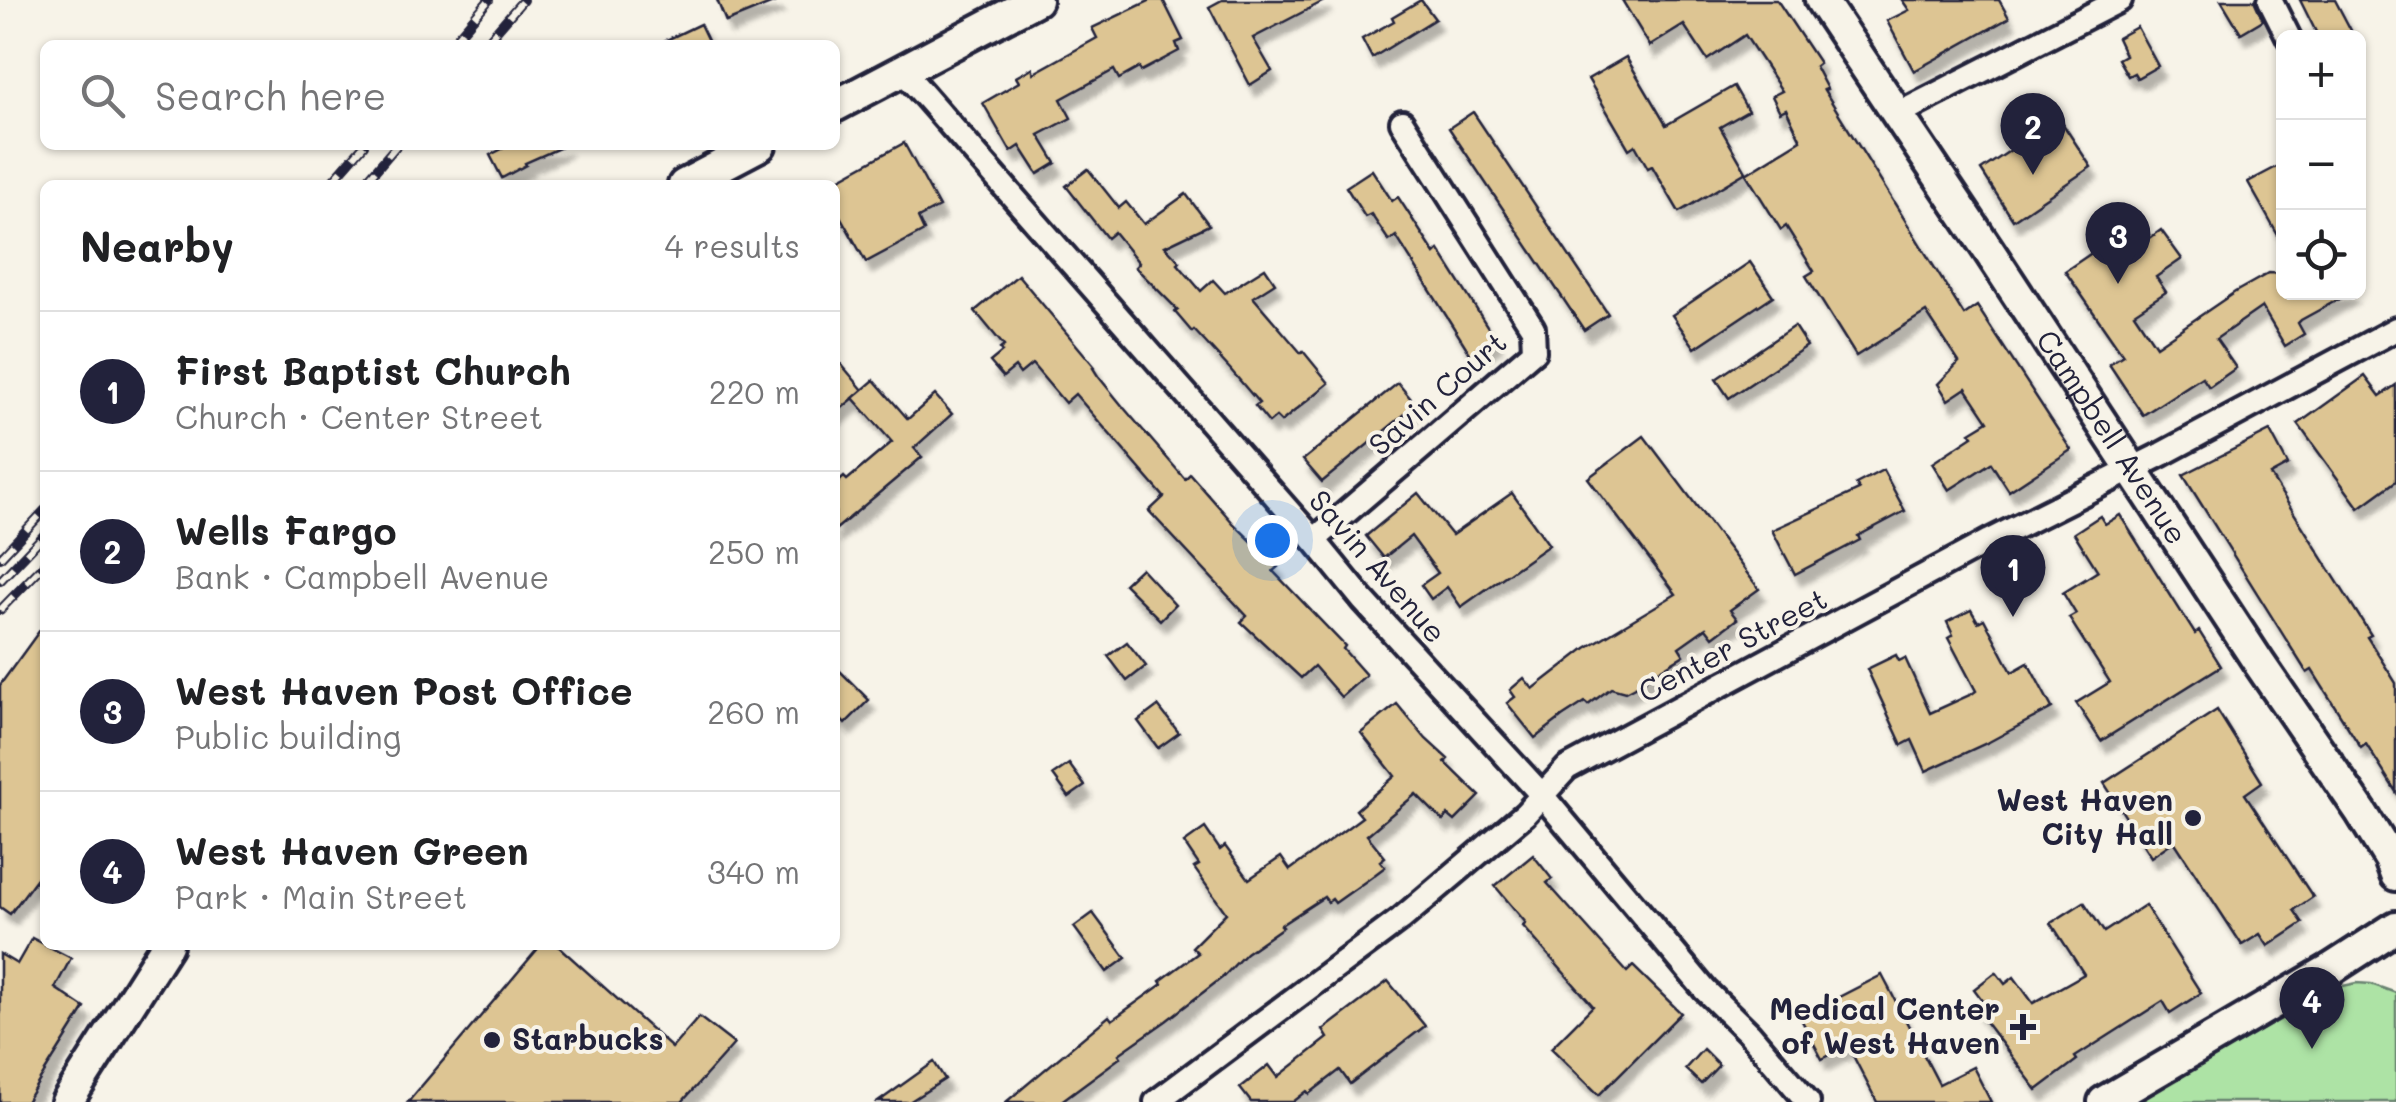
<!DOCTYPE html>
<html lang="en">
<head>
<meta charset="utf-8">
<style>
	:root { --surface:#fff; --page:#f6f6f6; --text:#202124; --muted:#757577; --line:#e0e0e0; --accent:#22223b }
	body { margin:0; font-family:Mali,sans-serif; background:var(--page); color:var(--text) }
	.controls { position:absolute; right:30px; top:30px; display:grid; overflow:hidden; border-radius:15px; box-shadow:0 2px 8px #0004 }
	.controls button { width:90px; height:90px; display:grid; place-items:center; padding:0; border:0; border-bottom:2px solid var(--line); background:var(--surface); color:var(--text); font:50px sans-serif }
	.you { position:absolute; left:1272px; top:540px; width:35px; height:35px; margin:-25px; border:8px solid #fff; border-radius:50%; background:#1a73e8; box-shadow:0 0 0 15px #1a73e833 }
	.badge { display:grid; place-items:center; width:65px; height:65px; border-radius:50%; background:var(--accent); color:#fff; font-size:32px; font-weight:700 }
	.pin { position:absolute; translate:-50% -82px; filter:drop-shadow(0 2px 5px #0008) }
	.pin::after { content:''; position:absolute; top:52px; width:35px; height:30px; background:inherit; clip-path:polygon(0 0,100% 0,50% 100%) }
	.list { margin:0; padding:0; list-style:none }
	h2 { display:flex; justify-content:space-between; align-items:center; height:130px; margin:0; padding:0 40px; font-size:42px }
	h2 small { font-size:32px; font-weight:400; color:var(--muted) }
	.list li { display:grid; grid-template-columns:65px 1fr auto; gap:30px; align-items:center; box-sizing:border-box; height:160px; padding:0 40px; border-top:2px solid var(--line) }
	.list b { display:block; font-size:38px; white-space:nowrap }
	.list p { margin:0; font-size:32px; white-space:nowrap; color:var(--muted) }
	.list em { font-size:32px; font-style:normal; color:var(--muted) }
	.icon { flex:none; width:55px; height:55px; fill:none; stroke:currentColor; stroke-width:2; stroke-linecap:round; stroke-linejoin:round }
	.map { position:relative; flex:none; width:2396px; height:1102px; overflow:hidden }
	.search { position:absolute; background:var(--surface); box-shadow:0 2px 8px #0004; left:40px; top:40px; width:800px; height:110px; display:flex; align-items:center; gap:25px; box-sizing:border-box; padding:0 35px; border-radius:15px; color:var(--muted); font-size:38px }
	.panel { position:absolute; background:var(--surface); box-shadow:0 2px 8px #0004; left:40px; top:180px; width:800px; height:770px; border-radius:15px }
	.map>svg:first-child { display:block }
	.green { fill:#ade3a5; stroke:#688270; stroke-width:2.5 }
	.building { fill:#ddc593; stroke:#22223b; stroke-width:2.5; filter:url(#shadow) }
	.lines { fill:none; stroke-linecap:round; stroke-linejoin:round }
	.minor-casing { stroke:#22223b; stroke-width:30 }
	.secondary-casing { stroke:#22223b; stroke-width:38 }
	.minor { stroke:#f7f3e8; stroke-width:22 }
	.secondary { stroke:#f7f3e8; stroke-width:30 }
	.rail-casing { stroke:#22223b; stroke-width:10 }
	.rail { stroke:#f7f3e8; stroke-width:6; stroke-dasharray:19; stroke-linecap:butt }
	.poi-dot { fill:#22223b; stroke:#f7f3e8; stroke-width:4 }
	.labels { text-anchor:middle; stroke-width:8; stroke-linejoin:round; paint-order:stroke }
	.street-label { font-size:30px; fill:#22223b; stroke:#f7f3e8 }
	.poi-label { font-size:30px; font-weight:bold; fill:#22223b; stroke:#f7f3e8; text-anchor:end }
</style>
</head>
<body>
<div class="map">
<svg width="2396" height="1102" viewBox="0 0 2396 1102">
	<defs>
		<filter id="shadow"><feDropShadow dx="6" dy="11" stdDeviation="2.5" flood-color="#0004"/></filter>
	</defs>
	<rect width="100%" height="100%" fill="#f7f3e8"/>
	<filter id="ink" filterUnits="userSpaceOnUse"><feTurbulence type="fractalNoise" baseFrequency=".01" numOctaves="2"/><feDisplacementMap in="SourceGraphic" scale="20" xChannelSelector="R" yChannelSelector="G"/><feConvolveMatrix kernelMatrix="1 2 1 2 8 2 1 2 1" color-interpolation-filters="sRGB"/></filter>
	<g filter="url(#ink)">
		<polygon class="green" points="2357,983 2371,984 2396,993 2396,1102 2137,1102 2321,996 2343,986"/>
		<g class="building">
			<polygon points="717,0 777,0 778,1 726,22"/>
			<polygon points="1151,0 1163,0 1183,40 1176,43 1179,51 1141,71 1139,68 1119,79 1114,70 1061,99 1071,118 1039,135 1056,163 1038,174 1020,146 1011,152 983,103 1019,82 1016,77 1032,68 1034,73 1097,38 1092,28"/>
			<polygon points="1222,0 1326,0 1253,38 1272,71 1250,85 1209,7"/>
			<polygon points="1421,0 1435,19 1372,58 1362,39 1394,21 1392,17"/>
			<polygon points="1622,0 1777,0 1819,63 1815,66 1827,89 1824,90 1964,315 1977,306 2071,450 2009,491 1991,463 1949,490 1932,463 1973,436 1970,432 1988,421 1966,388 1948,400 1938,384 1959,362 1926,312 1856,356 1806,276 1814,271 1786,226 1781,230 1746,174 1801,140 1786,109 1780,112 1772,96 1782,91 1745,35 1707,60 1684,25 1650,46"/>
			<polygon points="1902,0 1999,0 2009,18 1914,71 1887,21 1909,10"/>
			<polygon points="2221,0 2254,0 2263,20 2241,33"/>
			<polygon points="2300,0 2335,0 2355,38 2319,38"/>
			<polygon points="700,24 710,45 656,45"/>
			<polygon points="2137,27 2158,66 2137,78 2134,73 2128,76 2118,59 2125,55 2117,38"/>
			<polygon points="1626,57 1666,125 1734,86 1748,111 1720,127 1746,172 1679,212 1652,166 1648,168 1635,145 1629,149 1588,79"/>
			<polygon points="1473,112 1608,314 1584,330 1449,128"/>
			<polygon points="2059,118 2091,167 2013,220 1981,170"/>
			<polygon points="904,143 939,207 918,218 924,231 866,262 835,207 835,181"/>
			<polygon points="510,145 566,145 525,163 526,165 502,178 490,155"/>
			<polygon points="2284,163 2284,246 2248,182"/>
			<polygon points="1088,169 1119,208 1126,202 1144,224 1186,194 1209,225 1165,246 1180,262 1178,264 1201,291 1213,280 1225,293 1265,268 1275,283 1253,297 1301,353 1303,351 1329,383 1281,422 1276,417 1269,423 1255,406 1259,403 1230,369 1194,330 1192,332 1175,312 1178,310 1135,267 1139,263 1114,232 1107,238 1066,186"/>
			<polygon points="1372,170 1392,201 1398,197 1435,254 1439,250 1496,340 1471,355 1396,236 1389,241 1371,214 1365,217 1346,187"/>
			<polygon points="2161,230 2182,259 2156,277 2166,292 2134,313 2156,346 2235,292 2269,273 2284,274 2284,292 2352,292 2301,320 2298,323 2304,334 2285,346 2262,307 2216,339 2236,368 2209,387 2202,377 2143,415 2109,364 2123,355 2065,271 2124,231 2136,248"/>
			<polygon points="1750,262 1773,296 1695,348 1672,315"/>
			<polygon points="1018,275 1095,367 1093,368 1098,376 1124,408 1185,479 1190,474 1234,524 1278,567 1273,571 1345,646 1343,649 1366,675 1341,697 1314,666 1301,678 1241,622 1247,616 1149,511 1164,497 1075,394 1065,403 1032,364 1020,374 1015,367 1003,377 990,362 1002,352 1000,349 1004,346 975,311"/>
			<polygon points="1794,326 1807,346 1729,398 1716,379"/>
			<polygon points="835,357 863,390 835,414"/>
			<polygon points="2365,376 2380,396 2396,385 2396,481 2359,508 2298,424"/>
			<polygon points="874,380 908,419 935,395 952,414 914,448 922,457 835,530 835,485 844,477 847,480 892,442 853,398"/>
			<polygon points="1398,383 1416,405 1322,482 1303,460"/>
			<polygon points="2270,431 2288,465 2270,475 2371,635 2367,637 2396,683 2396,792 2366,744 2361,748 2312,670 2307,673 2183,475"/>
			<polygon points="1644,436 1759,589 1730,610 1737,619 1713,637 1706,628 1679,647 1684,655 1645,679 1646,681 1625,692 1611,688 1588,705 1585,702 1562,717 1535,738 1507,703 1515,697 1510,690 1524,678 1533,689 1586,648 1676,594 1588,478"/>
			<polygon points="1883,470 1905,511 1858,536 1860,540 1795,574 1772,530 1859,490 1856,484"/>
			<polygon points="1418,493 1452,535 1512,493 1549,545 1461,607 1447,587 1431,599 1421,585 1438,573 1411,536 1384,558 1366,536"/>
			<polygon points="2120,515 2195,634 2199,631 2221,666 2101,741 2076,703 2110,682 2069,618 2076,614 2063,593 2098,571 2074,533 2100,516 2105,524"/>
			<polygon points="1141,568 1175,605 1160,620 1124,584"/>
			<polygon points="1971,610 1978,622 1984,619 2012,672 2028,663 2052,708 1989,742 1926,771 1912,740 1902,745 1867,669 1896,655 1899,661 1905,658 1930,713 1972,694 1976,691 1948,638 1953,635 1947,622"/>
			<polygon points="45,623 45,867 10,914 0,907 0,685"/>
			<polygon points="1127,642 1146,666 1127,681 1108,656"/>
			<polygon points="835,666 869,700 845,724 835,713"/>
			<polygon points="1397,704 1426,739 1448,759 1445,762 1480,796 1455,821 1448,815 1443,821 1416,794 1367,835 1385,857 1380,861 1385,867 1369,879 1335,903 1332,899 1328,902 1324,897 1281,925 1283,927 1246,953 1223,977 1166,1021 1119,1054 1121,1057 1060,1102 1006,1102 1109,1016 1112,1020 1162,984 1160,981 1198,953 1192,947 1226,913 1194,868 1199,865 1184,843 1205,828 1220,850 1225,846 1249,879 1281,857 1290,870 1362,817 1356,810 1395,776 1361,733"/>
			<polygon points="1158,706 1179,733 1158,748 1138,721"/>
			<polygon points="2217,710 2262,782 2245,794 2313,897 2294,910 2303,923 2268,946 2260,934 2242,945 2174,841 2151,857 2104,783"/>
			<polygon points="1069,764 1085,786 1069,797 1053,775"/>
			<polygon points="1533,855 1552,879 1547,883 1627,972 1633,966 1681,1013 1599,1095 1551,1048 1593,1006 1523,926 1526,923 1495,886"/>
			<polygon points="2084,902 2104,932 2145,905 2201,993 2170,1013 2163,1001 2075,1057 2077,1060 2037,1090 1974,1007 1983,1001 1974,989 1996,972 2005,984 2014,977 2033,1003 2084,974 2051,923"/>
			<polygon points="1093,913 1126,958 1107,972 1074,927"/>
			<polygon points="32,938 71,958 55,988 85,1008 26,1102 0,1102 0,954 17,964"/>
			<polygon points="541,945 557,945 672,1048 699,1017 734,1044 682,1102 408,1102"/>
			<polygon points="1882,975 1939,1084 1973,1067 1991,1102 1877,1102 1848,1046 1822,1059 1800,1017"/>
			<polygon points="1388,981 1425,1026 1350,1084 1340,1070 1309,1094 1307,1091 1293,1102 1251,1102 1240,1088 1269,1065 1278,1077 1328,1038 1323,1030"/>
			<polygon points="1703,1049 1719,1065 1701,1084 1685,1069"/>
			<polygon points="934,1062 945,1079 909,1102 878,1102"/>
		</g>
		<g class="lines">
			<g class="minor-casing">
				<g id="minor">
					<polyline points="2270,0 2289,38"/>
					<polyline points="902,70 1314,540 1363,600 1541,794 1705,990 1749,1033 1808,1102"/>
					<polyline points="1896,115 2120,0"/>
					<polyline points="1314,540 1534,351 1533,328 1402,122"/>
					<polyline points="1156,1102 1401,919 1525,814 1567,768 1989,541 2162,454 2396,329"/>
				</g>
			</g>
			<g class="secondary-casing">
				<g id="secondary">
					<path id="s1" d="M 1821,0 L 1989,251 L 2259,663 L 2361,812 L 2390,859 L 2396,875"/>
					<polyline points="835,106 1036,0"/>
					<polyline points="684,185 760,145"/>
					<polyline points="67,1102 167,945"/>
					<polyline points="2104,1102 2331,969 2396,927"/>
				</g>
			</g>
			<use href="#minor" class="minor"/>
			<use href="#secondary" class="secondary"/>
			<g class="rail-casing">
				<g id="rail">
					<polyline points="450,45 489,0"/>
					<polyline points="484,45 523,0"/>
					<polyline points="329,185 364,145"/>
					<polyline points="363,185 397,145"/>
					<polyline points="0,558 45,510"/>
					<polyline points="0,581 45,534"/>
					<polyline points="0,610 45,564"/>
				</g>
			</g>
			<use href="#rail" class="rail"/>
		</g>
	</g>
	<g class="poi-dot">
		<circle cx="2193" cy="818" r="10"/>
		<path d="M2018 1012h10v10h10v10h-10v10h-10v-10h-10v-10h10z"/>
		<circle cx="492" cy="1040" r="10"/>
	</g>
	<g class="labels">
		<g class="street-label">
			<text transform="translate(1438 394) rotate(-41)" y="10">Savin Court</text>
			<text dy="10" stroke="none"><textPath href="#s1" startOffset="525">Campbell Avenue</textPath></text>
			<text transform="translate(1377 567) rotate(49)" y="10">Savin Avenue</text>
			<text transform="translate(1733 646) rotate(-28)" y="10">Center Street</text>
		</g>
		<g class="poi-label">
			<text x="2173" y="811">West Haven<tspan x="2173" dy="34">City Hall</tspan></text>
			<text x="2000" y="1020">Medical Center<tspan x="2000" dy="34">of West Haven</tspan></text>
			<text x="512" y="1050" text-anchor="start">Starbucks</text>
		</g>
	</g>
</svg>
<div class="controls">
<button>+</button>
<button>−</button>
<button><svg class="icon" aria-label="locate" viewBox="0 0 24 24"><circle cx="12" cy="12" r="6"/><path d="M12 2v4M12 18v4M2 12h4M18 12h4"/></svg></button>
</div>
<div class="you"></div>
<div class="pin badge" style="left:2013px;top:617px">1</div>
<div class="pin badge" style="left:2033px;top:175px">2</div>
<div class="pin badge" style="left:2118px;top:284px">3</div>
<div class="pin badge" style="left:2312px;top:1049px">4</div>
<div class="search"><svg class="icon" aria-label="search" viewBox="0 0 24 24"><circle cx="10" cy="10" r="6"/><path d="M15 15l6 6"/></svg>Search here</div>
<section class="panel">
<h2>Nearby<small>4 results</small></h2>
<ul class="list">
<li><span class="badge">1</span><div><b>First Baptist Church</b><p>Church · Center Street</p></div><em>220 m</em></li>
<li><span class="badge">2</span><div><b>Wells Fargo</b><p>Bank · Campbell Avenue</p></div><em>250 m</em></li>
<li><span class="badge">3</span><div><b>West Haven Post Office</b><p>Public building</p></div><em>260 m</em></li>
<li><span class="badge">4</span><div><b>West Haven Green</b><p>Park · Main Street</p></div><em>340 m</em></li>
</ul>
</section>
</div>
</body>
</html>
